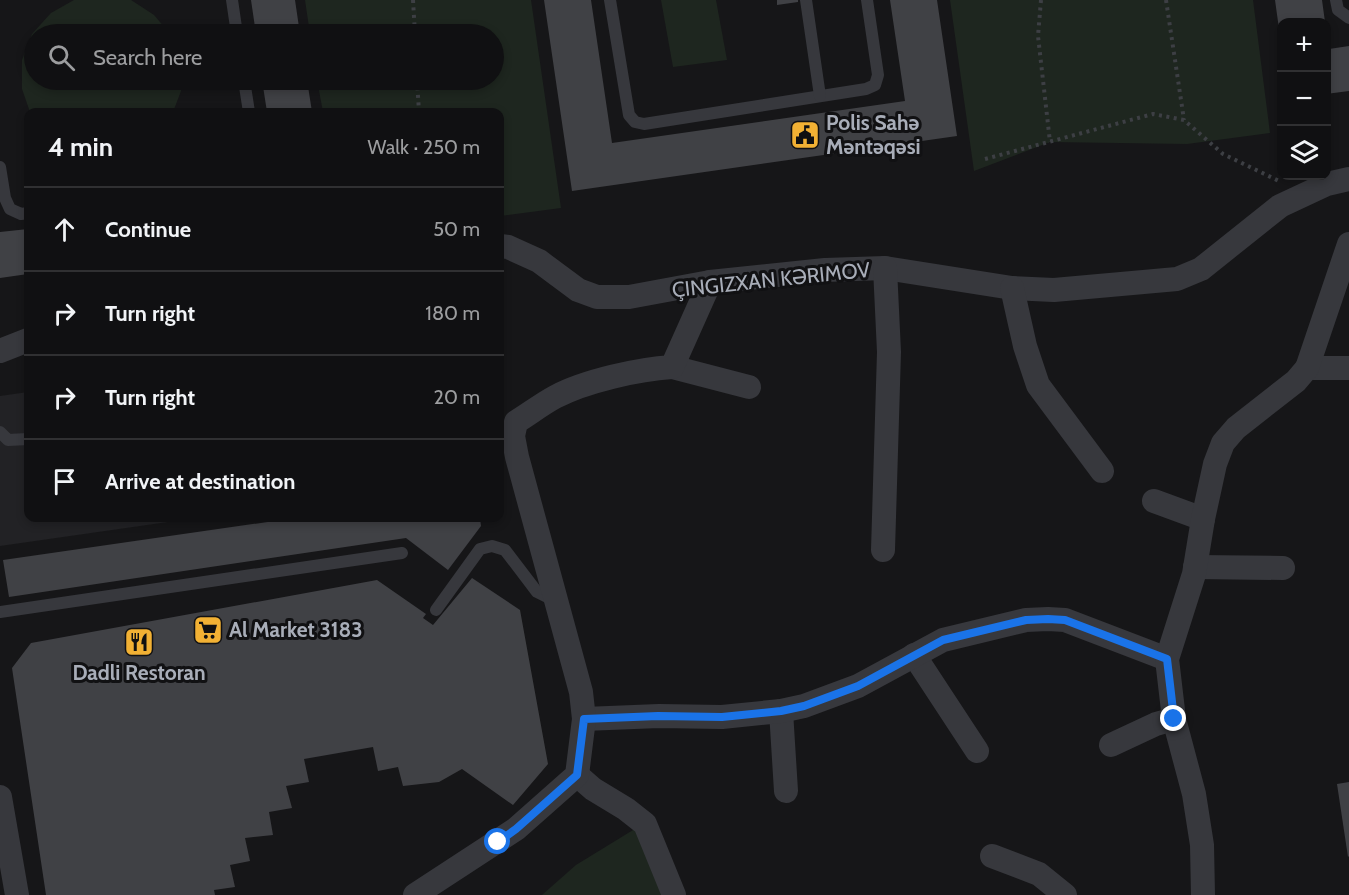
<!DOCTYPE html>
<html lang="en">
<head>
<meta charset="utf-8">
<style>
	:root { --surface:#101012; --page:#19191b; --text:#f1f3f6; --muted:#9c9d9f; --line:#303032 }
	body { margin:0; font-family:Cabin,sans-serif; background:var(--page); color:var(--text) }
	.controls { position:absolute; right:18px; top:18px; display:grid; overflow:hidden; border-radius:12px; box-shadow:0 3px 9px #0003 }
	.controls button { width:54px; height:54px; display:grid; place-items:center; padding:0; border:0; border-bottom:2px solid var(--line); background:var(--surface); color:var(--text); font:30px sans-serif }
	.stop { position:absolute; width:18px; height:18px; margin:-14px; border:4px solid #1a73e8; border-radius:50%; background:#fff }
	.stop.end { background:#1a73e8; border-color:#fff; box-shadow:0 2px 6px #0008 }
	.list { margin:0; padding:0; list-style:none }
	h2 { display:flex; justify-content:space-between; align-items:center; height:78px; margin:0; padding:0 24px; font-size:26px }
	h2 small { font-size:20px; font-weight:400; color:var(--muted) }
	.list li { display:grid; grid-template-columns:39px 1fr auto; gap:18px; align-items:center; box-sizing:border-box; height:84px; padding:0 24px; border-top:2px solid var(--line) }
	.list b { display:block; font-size:22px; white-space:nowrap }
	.list em { font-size:20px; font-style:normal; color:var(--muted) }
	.icon { flex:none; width:33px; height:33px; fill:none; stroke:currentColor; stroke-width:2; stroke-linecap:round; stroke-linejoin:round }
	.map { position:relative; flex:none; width:1349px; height:895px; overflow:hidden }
	.search { position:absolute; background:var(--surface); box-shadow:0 3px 9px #0003; left:24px; top:24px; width:480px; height:66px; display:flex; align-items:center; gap:15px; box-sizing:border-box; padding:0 21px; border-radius:33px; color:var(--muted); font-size:22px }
	.panel { position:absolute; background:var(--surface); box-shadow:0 3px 9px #0003; left:24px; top:108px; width:480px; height:414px; border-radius:12px }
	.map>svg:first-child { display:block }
	.built { fill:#222225 }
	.green { fill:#1e261f }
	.building { fill:#404145 }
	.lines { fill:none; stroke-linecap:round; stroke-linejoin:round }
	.path { stroke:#3d3f44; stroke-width:4; stroke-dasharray:3 4.5; stroke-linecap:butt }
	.service { stroke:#37383d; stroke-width:12 }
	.minor { stroke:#37383d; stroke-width:24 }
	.route { stroke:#1a73e8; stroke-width:8 }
	.labels { text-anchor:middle; stroke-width:6; stroke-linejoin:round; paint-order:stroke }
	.poi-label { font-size:21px; font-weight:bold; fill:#a8adb8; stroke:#111113; text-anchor:start }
	.street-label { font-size:21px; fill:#a8adb8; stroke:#111113 }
</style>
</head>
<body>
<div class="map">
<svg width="1349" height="895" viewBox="0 0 1349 895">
	<rect width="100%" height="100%" fill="#161618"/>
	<polygon class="built" points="28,392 28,518 196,518 0,546 0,396"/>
	<g class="green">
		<polygon points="74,0 131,0 154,15 170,34 34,34 34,80 181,80 181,91 173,112 30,112 22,89 22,60 32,34 51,13"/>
		<polygon points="305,0 531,0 561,208 500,216 500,112 323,112 317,80 494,80 494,34 310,34"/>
		<polygon points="661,0 716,0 727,60 673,67"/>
		<polygon points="950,0 1253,0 1270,133 1187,144 1050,142 974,171"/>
		<polygon points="638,827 663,895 542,895 576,865"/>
	</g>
	<g class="building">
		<polygon points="251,0 295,0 300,34 256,34"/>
		<polygon points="544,0 591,0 612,143 905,101 890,0 937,0 957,136 572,191"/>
		<polygon points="777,0 798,0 798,2 777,5"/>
		<polygon points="1275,0 1322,0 1325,22 1282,22 1280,36"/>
		<polygon points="1326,43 1329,49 1349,46 1349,91 1326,94"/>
		<polygon points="262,80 307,80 312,112 267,112"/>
		<polygon points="28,229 28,274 0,278 0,232"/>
		<polygon points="295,518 480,518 481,526 448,570 406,538 9,597 3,560"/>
		<polygon points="472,578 520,610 548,764 513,805 462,769 439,782 403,786 398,767 378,771 373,747 304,759 309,782 286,786 292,808 269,812 273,835 245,838 250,861 230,865 235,887 214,890 215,895 46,895 12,668 31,643 377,580 426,614 423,618 433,625"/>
		<polygon points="1349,782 1349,856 1348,857 1337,784"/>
	</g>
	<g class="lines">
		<g class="path">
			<polyline points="413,0 415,34"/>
			<polyline points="1041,0 1038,36 1050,142"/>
			<polyline points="1166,0 1184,120"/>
			<polyline points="417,80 419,112"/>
			<polyline points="985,159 1153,114 1184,120 1223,154 1279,181"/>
		</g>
		<g class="service">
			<polyline points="232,0 237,34"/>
			<polyline points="610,0 629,115 635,122 644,124 866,89 875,85 878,75 867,0"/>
			<polyline points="806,0 820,96"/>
			<polyline points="1336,0 1338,10 1349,18"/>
			<polyline points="244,80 249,112"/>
			<polyline points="0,167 5,198 10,209 21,214 28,213"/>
			<polyline points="0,432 8,440 28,439"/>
			<polyline points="436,610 480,549 492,546 505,550 537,592 547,597 555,598"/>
			<polyline points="0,612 402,553"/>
		</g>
		<g class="minor">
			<polyline points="500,246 508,247 539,261 578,290 597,297 629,297 710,282 825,270 885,268 1012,288 1054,290 1177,279 1201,269 1280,206 1327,184 1349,179"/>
			<polyline points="1012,288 1025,346 1038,385 1102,471"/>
			<polyline points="0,351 28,340"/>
			<polyline points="672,367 749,387"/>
			<polyline points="1307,368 1349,368"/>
			<polyline points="1154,501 1203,519"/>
			<polyline points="883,550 889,352 885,268"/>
			<polyline points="1195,567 1283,568"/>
			<polyline points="914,655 977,751"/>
			<polyline points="781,711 786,791"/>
			<polyline points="584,719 659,716 722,717 781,711 804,706 858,686 943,640 1026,620 1048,619 1065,620 1167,659"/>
			<polyline points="1111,745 1156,724 1174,719"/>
			<polyline points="577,775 593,789 626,809 645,824 674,895"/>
			<polyline points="0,797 17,895"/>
			<polyline points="992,856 1039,874 1065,895"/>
			<path d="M 415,895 L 516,829 L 577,775 L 584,719 L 581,692 L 517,457 L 513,436 L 516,422 C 529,414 542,404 555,397 C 585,381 639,369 672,367 L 710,282"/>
			<polyline points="1203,895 1202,845 1194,794 1174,719 1167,659 1194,574 1203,519 1215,464 1223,443 1236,428 1296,381 1307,368 1349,244"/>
		</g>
	</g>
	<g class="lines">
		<polyline class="route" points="498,842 516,829 577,775 584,719 658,716 722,717 781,711 804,706 858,686 943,640 1026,620 1048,619 1065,620 1167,659 1174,719"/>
	</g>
	<defs>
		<g id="civic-square" transform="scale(1.5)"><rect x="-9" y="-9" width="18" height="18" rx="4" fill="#f2b134" stroke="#111113"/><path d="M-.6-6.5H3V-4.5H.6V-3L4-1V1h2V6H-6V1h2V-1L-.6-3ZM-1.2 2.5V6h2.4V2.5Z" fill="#111"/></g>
		<g id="supermarket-square" transform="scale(1.5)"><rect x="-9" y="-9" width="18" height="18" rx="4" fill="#f2b134" stroke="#111113"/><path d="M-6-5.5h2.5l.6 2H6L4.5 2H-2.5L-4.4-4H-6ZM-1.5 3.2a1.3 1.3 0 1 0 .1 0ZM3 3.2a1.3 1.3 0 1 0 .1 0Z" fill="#111"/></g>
		<g id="restaurant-square" transform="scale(1.5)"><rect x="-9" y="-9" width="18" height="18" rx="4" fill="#f2b134" stroke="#111113"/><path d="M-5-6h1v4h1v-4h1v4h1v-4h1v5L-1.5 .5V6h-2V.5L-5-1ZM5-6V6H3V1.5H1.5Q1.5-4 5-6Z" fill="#111"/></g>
	</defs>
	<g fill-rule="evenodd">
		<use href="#civic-square" x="805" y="135"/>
		<use href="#supermarket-square" x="208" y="630"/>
		<use href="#restaurant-square" x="139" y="642"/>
	</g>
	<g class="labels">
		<g class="poi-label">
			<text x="826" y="130">Polis Sahə<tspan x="826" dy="24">Məntəqəsi</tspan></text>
			<text x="229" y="637">Al Market 3183</text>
			<text x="139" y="680" text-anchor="middle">Dadli Restoran</text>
		</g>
		<g class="street-label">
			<text transform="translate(771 280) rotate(-6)" y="7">ÇINGIZXAN KƏRIMOV</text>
		</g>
	</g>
</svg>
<div class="controls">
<button>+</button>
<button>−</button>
<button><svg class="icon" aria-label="layers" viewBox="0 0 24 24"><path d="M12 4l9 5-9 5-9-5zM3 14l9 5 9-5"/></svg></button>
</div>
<div class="stop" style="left:498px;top:842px"></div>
<div class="stop end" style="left:1174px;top:719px"></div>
<div class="search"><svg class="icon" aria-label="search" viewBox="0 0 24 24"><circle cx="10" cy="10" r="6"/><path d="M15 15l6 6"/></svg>Search here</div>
<section class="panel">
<h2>4 min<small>Walk · 250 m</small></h2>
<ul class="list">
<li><svg class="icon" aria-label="ahead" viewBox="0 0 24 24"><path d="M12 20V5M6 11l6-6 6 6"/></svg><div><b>Continue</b></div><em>50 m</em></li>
<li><svg class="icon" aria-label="right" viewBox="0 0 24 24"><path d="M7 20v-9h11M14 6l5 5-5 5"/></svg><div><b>Turn right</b></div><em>180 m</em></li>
<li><svg class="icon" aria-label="right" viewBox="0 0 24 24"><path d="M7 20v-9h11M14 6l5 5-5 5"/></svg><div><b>Turn right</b></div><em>20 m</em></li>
<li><svg class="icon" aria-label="arrive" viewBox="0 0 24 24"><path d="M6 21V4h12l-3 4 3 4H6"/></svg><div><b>Arrive at destination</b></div></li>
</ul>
</section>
</div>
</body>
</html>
